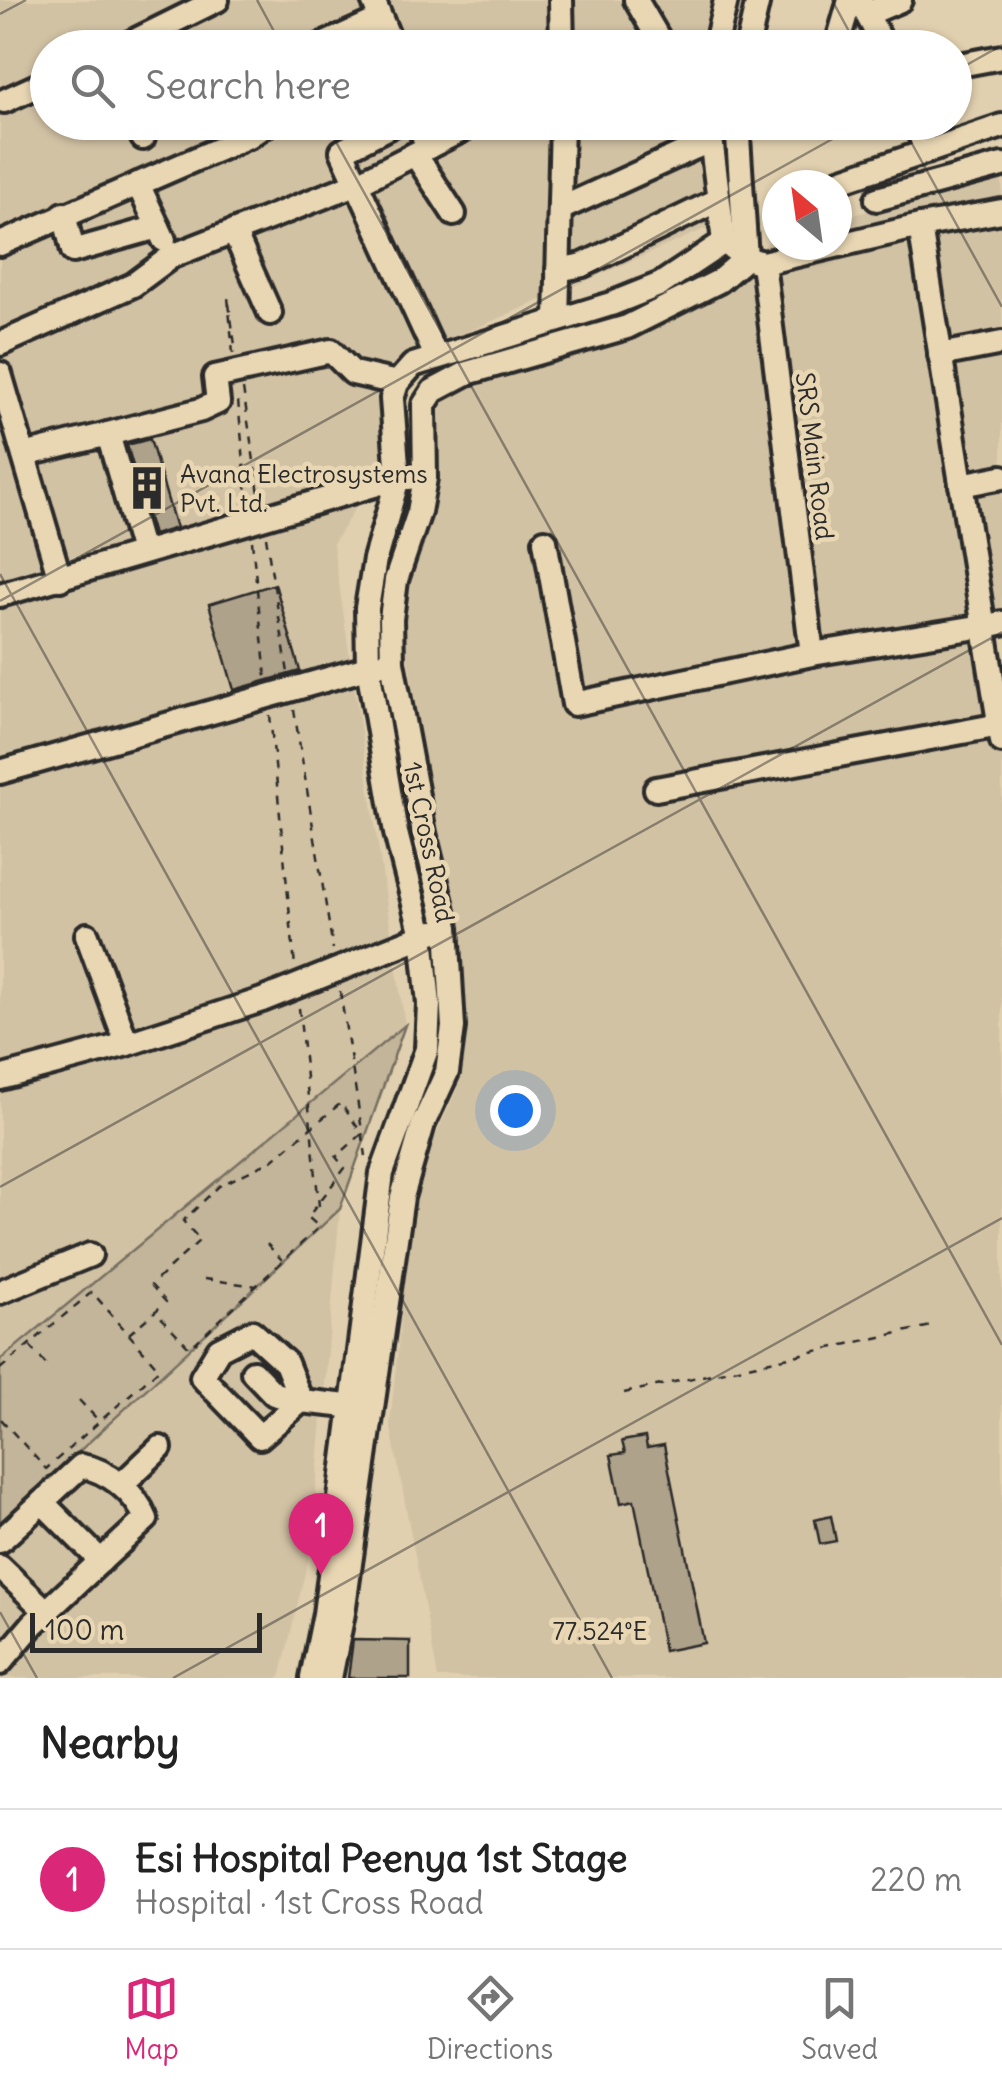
<!DOCTYPE html>
<html lang="en">
<head>
<meta charset="utf-8">
<style>
	:root { --surface:#fff; --page:#f2f2f2; --text:#222; --muted:#767676; --line:#e0e0e0; --accent:#db2777 }
	body { margin:0; font-family:Delius,sans-serif; background:var(--page); color:var(--text) }
	.compass { position:absolute; left:762px; top:170px; width:90px; height:90px; border-radius:50%; background:var(--surface); box-shadow:0 2px 8px #0004; rotate:331deg }
	.scale { position:absolute; left:30px; bottom:25px; width:232px; box-sizing:border-box; padding-left:10px; border:5px solid #2b2b2b; border-top:0; font-size:28px; line-height:35px; white-space:nowrap; color:#2b2b2b; -webkit-text-stroke:8px #e9d7b4; paint-order:stroke }
	.you { position:absolute; left:515px; top:1110px; width:35px; height:35px; margin:-25px; border:8px solid #fff; border-radius:50%; background:#1a73e8; box-shadow:0 0 0 15px #1a73e833 }
	.badge { display:grid; place-items:center; width:65px; height:65px; border-radius:50%; background:var(--accent); color:#fff; font-size:32px; font-weight:700 }
	.pin { position:absolute; translate:-50% -82px; filter:drop-shadow(0 2px 5px #0008) }
	.pin::after { content:''; position:absolute; top:52px; width:35px; height:30px; background:inherit; clip-path:polygon(0 0,100% 0,50% 100%) }
	.list { margin:0; padding:0; list-style:none }
	h2 { display:flex; justify-content:space-between; align-items:center; height:130px; margin:0; padding:0 40px; font-size:42px }
	h2 small { font-size:32px; font-weight:400; color:var(--muted) }
	.list li { display:grid; grid-template-columns:65px 1fr auto; gap:30px; align-items:center; box-sizing:border-box; height:140px; padding:0 40px; border-top:2px solid var(--line) }
	.list b { display:block; font-size:38px; white-space:nowrap }
	.list p { margin:0; font-size:32px; white-space:nowrap; color:var(--muted) }
	.list em { font-size:32px; font-style:normal; color:var(--muted) }
	.icon { flex:none; width:55px; height:55px; fill:none; stroke:currentColor; stroke-width:2; stroke-linecap:round; stroke-linejoin:round }
	.map { position:relative; flex:none; width:1002px; height:1678px; overflow:hidden }
	.search { position:absolute; background:var(--surface); box-shadow:0 2px 8px #0004; left:30px; right:30px; top:30px; height:110px; display:flex; align-items:center; gap:25px; box-sizing:border-box; padding:0 35px; border-radius:55px; color:var(--muted); font-size:38px }
	.sheet { height:270px; background:var(--surface) }
	nav { display:flex; justify-content:space-around; align-items:center; box-sizing:border-box; height:140px; border-top:2px solid var(--line); background:var(--surface); font-size:28px; color:var(--muted) }
	nav a { display:grid; justify-items:center; gap:5px }
	nav .on { color:var(--accent) }
	.map>svg:first-child { display:block }
	.built { fill:#d2c2a4 }
	.green { fill:#c3b599; stroke:#777062; stroke-width:2.5 }
	.building { fill:#afa28a; stroke:#2b2b2b; stroke-width:2.5 }
	.lines { fill:none; stroke-linecap:round; stroke-linejoin:round }
	.minor-casing { stroke:#2b2b2b; stroke-width:30 }
	.path { stroke:#2b2b2b; stroke-width:2.5; stroke-dasharray:8 8; stroke-linecap:butt }
	.minor { stroke:#e9d7b4; stroke-width:22 }
	.ticks { fill:none; stroke:#2b2b2b; stroke-width:2.5; stroke-opacity:0.45 }
	.labels { text-anchor:middle; stroke-width:9; stroke-linejoin:round; paint-order:stroke }
	.street-label { font-size:25px; fill:#2b2b2b; stroke:#e9d7b4 }
	.poi-label { font-size:25px; fill:#2b2b2b; stroke:#e9d7b4; text-anchor:start }
	.ticks-label { font-size:25px; text-anchor:middle; fill:#2b2b2b; stroke:#e9d7b4; stroke-width:9; stroke-linejoin:round; paint-order:stroke }
</style>
</head>
<body>
<div class="map">
<svg width="1002" height="1678" viewBox="0 0 1002 1678">
	<rect width="100%" height="100%" fill="#e1d0af"/>
	<filter id="ink" filterUnits="userSpaceOnUse"><feTurbulence type="fractalNoise" baseFrequency=".01" numOctaves="2"/><feDisplacementMap in="SourceGraphic" scale="20" xChannelSelector="R" yChannelSelector="G"/><feConvolveMatrix kernelMatrix="1 2 1 2 8 2 1 2 1" color-interpolation-filters="sRGB"/></filter>
	<g filter="url(#ink)">
		<g class="built">
			<polygon points="0,0 720,0 706,47 48,48 48,122 710,123 726,220 407,358 382,465 333,544 405,1025 340,1209 311,1548 280,1678 0,1678"/>
			<polygon points="1002,172 1002,1678 438,1678 390,1423 415,1182 457,1089 466,1007 400,611 434,493 442,391 578,355 741,274 770,239 777,237 777,245 837,245 837,220"/>
		</g>
		<polygon class="green" points="405,1025 340,1209 0,1525 0,1360"/>
		<g class="building">
			<polygon points="150,439 176,528 153,535 127,445"/>
			<polygon points="275,584 300,671 234,690 209,604"/>
			<polygon points="645,1437 647,1448 664,1445 704,1643 664,1651 634,1500 621,1503 611,1455 625,1453 622,1441"/>
			<polygon points="831,1516 836,1541 820,1544 815,1520"/>
			<polygon points="353,1640 410,1641 410,1678 348,1678"/>
		</g>
		<g class="lines">
			<g class="minor-casing">
				<g id="minor">
					<polyline points="373,0 393,48"/>
					<polyline points="561,0 562,48"/>
					<polyline points="636,0 664,48"/>
					<polyline points="859,0 885,48"/>
					<polyline points="867,14 900,0"/>
					<polyline points="120,48 217,0"/>
					<polyline points="316,48 380,19"/>
					<polyline points="416,48 426,43 427,48"/>
					<polyline points="715,48 726,0"/>
					<polyline points="747,48 758,0"/>
					<polyline points="836,48 850,0"/>
					<polyline points="954,66 1002,57"/>
					<polyline points="4,101 48,81"/>
					<polyline points="135,122 143,138"/>
					<polyline points="398,122 342,151 436,356"/>
					<polyline points="416,122 429,147"/>
					<polyline points="679,122 696,147"/>
					<polyline points="709,122 724,242 746,258 763,263 920,226 1002,211"/>
					<polyline points="916,122 925,150"/>
					<polyline points="415,154 454,214"/>
					<polyline points="840,181 1002,126"/>
					<polyline points="138,184 164,240"/>
					<polyline points="877,199 1002,165"/>
					<polyline points="560,209 711,140"/>
					<polyline points="64,214 73,251 158,227"/>
					<polyline points="920,226 1002,741"/>
					<polyline points="234,232 270,313"/>
					<polyline points="0,244 249,136 270,122"/>
					<polyline points="763,263 812,654"/>
					<polyline points="558,270 583,265 718,200"/>
					<polyline points="557,320 562,122"/>
					<polyline points="0,344 133,285 172,256 358,183 462,130"/>
					<polyline points="940,355 1002,343"/>
					<polyline points="0,374 60,579"/>
					<polyline points="24,455 108,434"/>
					<polyline points="961,485 1002,477"/>
					<polyline points="545,541 574,704 812,654 1002,623"/>
					<polyline points="142,552 108,434 201,410 218,402 215,377 331,351 353,373 397,383"/>
					<polyline points="0,595 398,478 409,478"/>
					<polyline points="0,772 381,664"/>
					<polyline points="656,789 1000,725"/>
					<polyline points="87,935 127,1044"/>
					<polyline points="0,1078 127,1044 262,1000 432,932"/>
					<polyline points="0,1292 90,1255"/>
					<polyline points="253,1372 274,1394 301,1401 286,1363 252,1332 219,1349 202,1377 260,1437 301,1401 365,1408"/>
					<polyline points="121,1485 160,1448"/>
					<polyline points="42,1502 101,1561"/>
					<path d="M 0,1541 L 81,1466 C 108,1470 136,1493 146,1519 L 33,1624 L 0,1663"/>
					<polyline points="0,1567 46,1611"/>
					<polyline points="312,1678 325,1614 382,1173 427,1049 429,1004 422,935 396,833 368,667 367,608 375,559 398,478 392,399 397,383 413,365 611,304 661,284 724,242"/>
					<polyline points="330,1678 343,1613 402,1197 423,1124 447,1072 453,1027 447,927 424,833 392,662 391,619 396,580 419,512 425,478 424,405 433,391 467,373 627,327 719,281 746,258 737,122"/>
				</g>
			</g>
			<g class="path">
				<polyline points="233,354 228,297 236,352"/>
				<polyline points="243,389 260,500"/>
				<polyline points="238,401 248,503"/>
				<polyline points="266,537 288,673"/>
				<polyline points="252,541 266,677"/>
				<polyline points="294,710 333,949"/>
				<polyline points="270,715 295,966"/>
				<polyline points="340,991 366,1156"/>
				<polyline points="299,1008 319,1206"/>
				<polyline points="267,1244 282,1260"/>
				<polyline points="204,1279 257,1286"/>
				<polyline points="129,1334 166,1302 151,1285 200,1240 183,1221 219,1186 271,1161 341,1103 362,1134 336,1157 345,1168 308,1217 319,1227 190,1348 155,1311"/>
				<polyline points="30,1346 49,1368"/>
				<polyline points="0,1369 92,1292 159,1369 46,1469 0,1418"/>
				<polyline points="624,1393 931,1326"/>
				<polyline points="79,1400 98,1420"/>
			</g>
			<use href="#minor" class="minor"/>
		</g>
	</g>
	<path class="ticks" d="M 257,0 L 283,48M 832,0 L 858,48M 0,14 L 26,0M 954,72 L 1002,45M 325,122 L 1002,1345M 900,122 L 1002,307M 0,574 L 612,1678M 0,601 L 863,122M 0,1187 L 1002,632M 0,1612 L 37,1678M 173,1678 L 1002,1218"/>
	<defs>
		<g id="building-bare" transform="scale(3.45)"><path d="M-4-6H4V6H1V3H-1V6H-4ZM-2.5-4.3h1.7v1.8h-1.7ZM.8-4.3h1.7v1.8H.8ZM-2.5-1h1.7V.8h-1.7ZM.8-1h1.7V.8H.8Z" fill="#2b2b2b" stroke="#e9d7b4" stroke-width="2.5" paint-order="stroke"/></g>
	</defs>
	<g fill-rule="evenodd">
		<use href="#building-bare" x="147" y="488"/>
	</g>
	<g class="labels">
		<g class="street-label">
			<text transform="translate(815 456) rotate(83)" y="9">SRS Main Road</text>
			<text transform="translate(429 842) rotate(78)" y="9">1st Cross Road</text>
		</g>
		<g class="poi-label">
			<text x="180" y="483">Avana Electrosystems<tspan x="180" dy="29">Pvt. Ltd.</tspan></text>
		</g>
	</g>
	<g class="ticks-label">
		<text x="600" y="1640">77.524°E</text>
	</g>
</svg>
<svg class="compass" viewBox="-18 -18 36 36"><path d="M0-13l5 13h-10z" fill="#e53935"/><path d="M0 13l5-13h-10z" fill="#767676"/></svg>
<div class="scale">100 m</div>
<div class="you"></div>
<div class="pin badge" style="left:321px;top:1575px">1</div>
<div class="search"><svg class="icon" aria-label="search" viewBox="0 0 24 24"><circle cx="10" cy="10" r="6"/><path d="M15 15l6 6"/></svg>Search here</div>
</div>
<section class="sheet">
<h2>Nearby<small></small></h2>
<ul class="list">
<li><span class="badge">1</span><div><b>Esi Hospital Peenya 1st Stage</b><p>Hospital · 1st Cross Road</p></div><em>220 m</em></li>
</ul>
</section>
<nav>
<a class="on"><svg class="icon" aria-label="map" viewBox="0 0 24 24"><path d="M3 6l6-2 6 2 6-2v14l-6 2-6-2-6 2zM9 4v14M15 6v14"/></svg>Map</a>
<a><svg class="icon" aria-label="directions" viewBox="0 0 24 24"><path d="M12 3l9 9-9 9-9-9zM9 14v-3h6M13 9l2 2-2 2"/></svg>Directions</a>
<a><svg class="icon" aria-label="saved" viewBox="0 0 24 24"><path d="M7 4h10v16l-5-4-5 4z"/></svg>Saved</a>
</nav>
</body>
</html>
